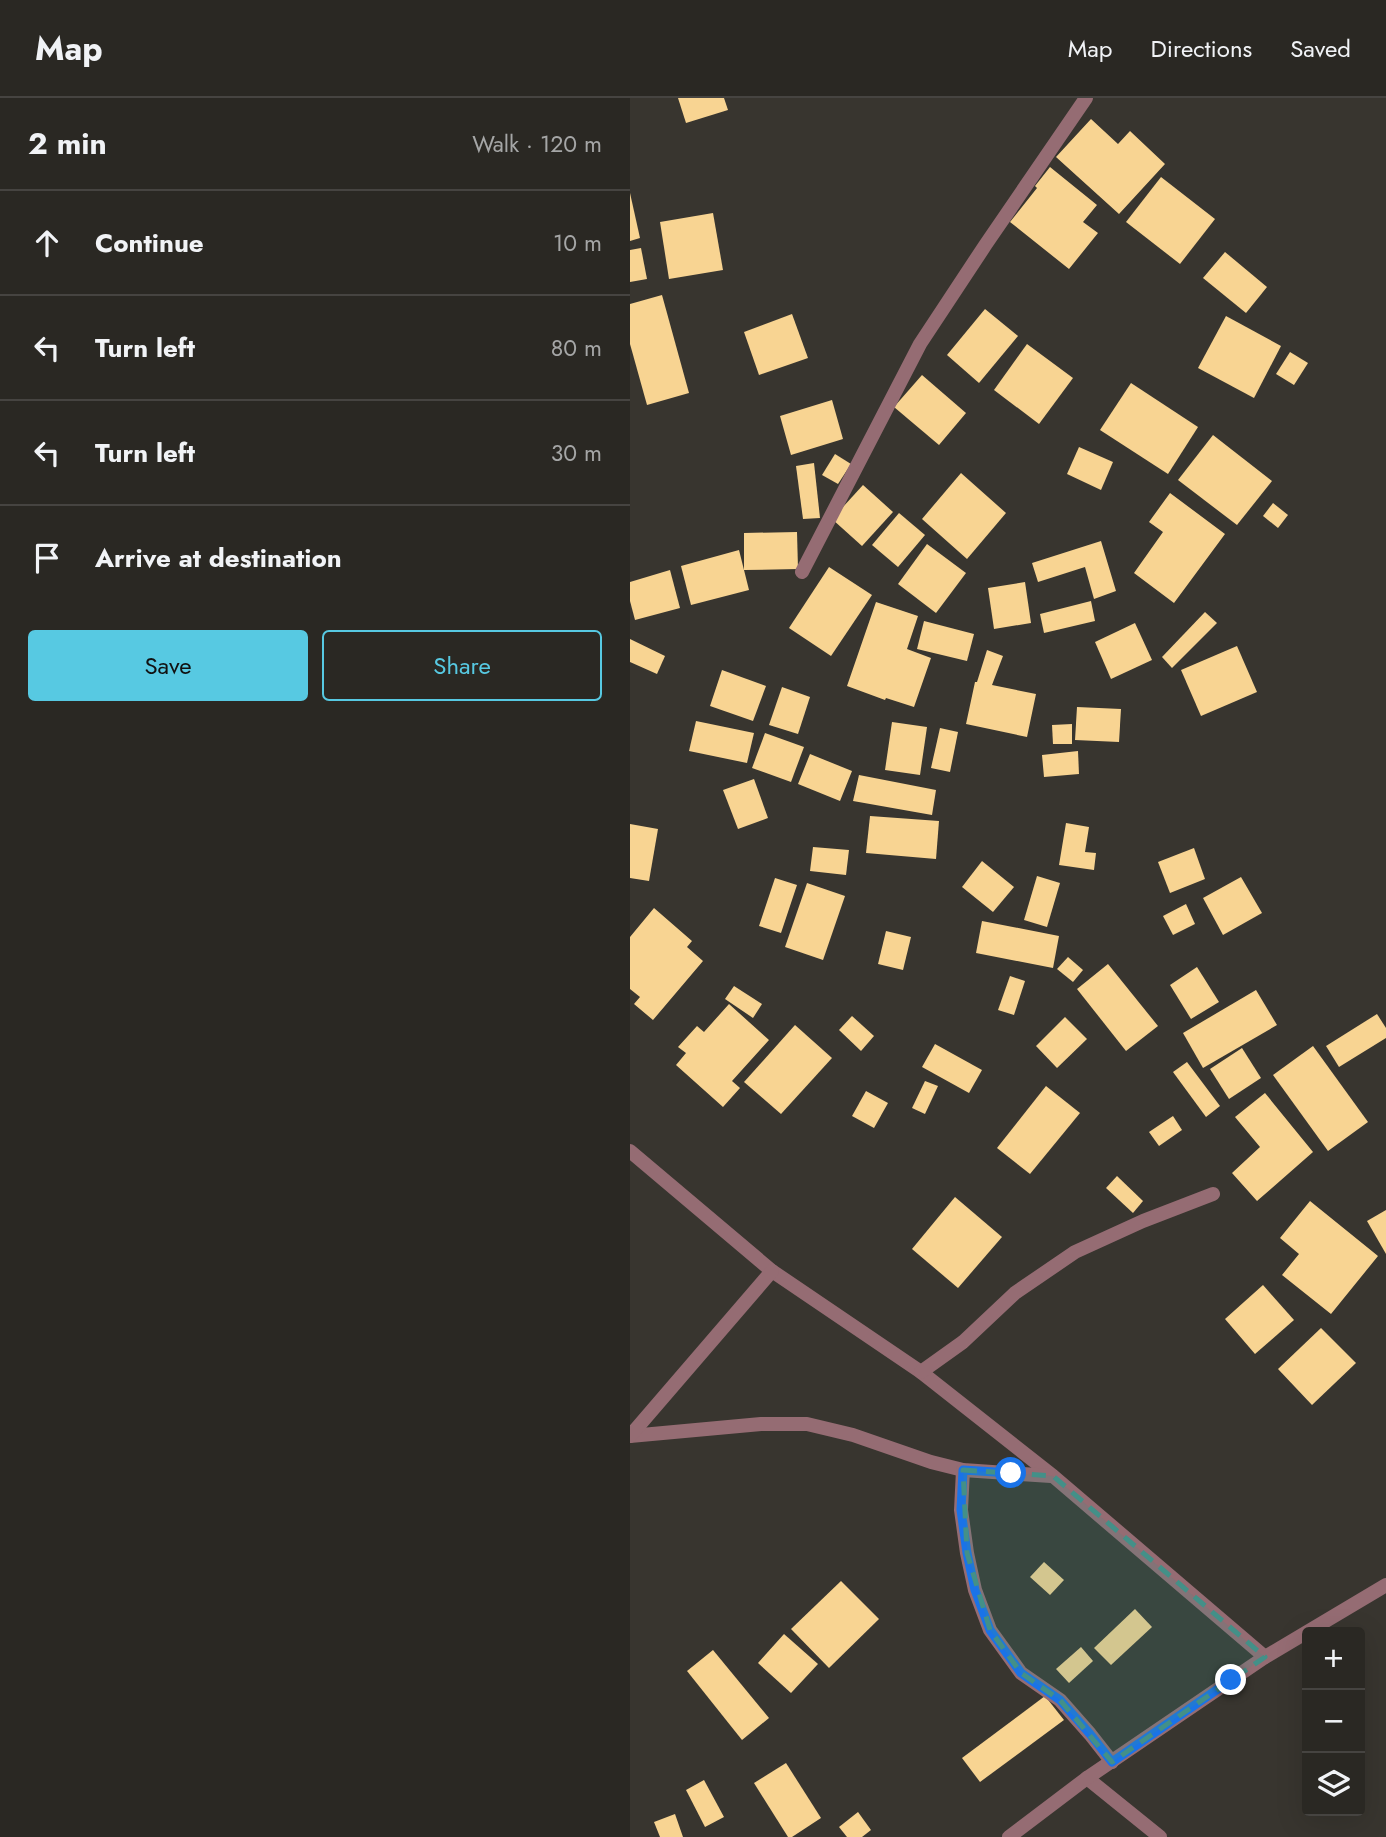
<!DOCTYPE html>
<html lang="en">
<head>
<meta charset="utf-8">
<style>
	:root { --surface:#2a2823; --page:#363430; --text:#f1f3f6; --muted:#a5a6a6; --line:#464441; --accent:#57c9e2 }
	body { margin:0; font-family:Jost,sans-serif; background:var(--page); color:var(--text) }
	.controls { position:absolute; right:21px; bottom:21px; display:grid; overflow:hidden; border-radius:7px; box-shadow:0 7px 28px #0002 }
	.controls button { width:63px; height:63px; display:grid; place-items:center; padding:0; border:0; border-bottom:2px solid var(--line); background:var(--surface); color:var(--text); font:35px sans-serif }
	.stop { position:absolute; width:21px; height:21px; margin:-16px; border:5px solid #1a73e8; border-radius:50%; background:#fff }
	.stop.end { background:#1a73e8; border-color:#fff; box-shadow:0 2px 7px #0008 }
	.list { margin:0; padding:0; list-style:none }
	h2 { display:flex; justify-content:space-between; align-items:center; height:91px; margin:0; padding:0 28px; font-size:30px }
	h2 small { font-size:23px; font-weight:400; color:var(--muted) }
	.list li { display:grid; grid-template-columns:46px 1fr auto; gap:21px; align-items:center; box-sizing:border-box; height:105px; padding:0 28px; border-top:2px solid var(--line) }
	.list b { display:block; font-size:26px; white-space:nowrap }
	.list em { font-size:23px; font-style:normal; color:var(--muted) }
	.actions { display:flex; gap:14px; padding:21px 28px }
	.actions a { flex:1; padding:16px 0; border:2px solid var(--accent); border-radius:7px; text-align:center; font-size:24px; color:var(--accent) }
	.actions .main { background:var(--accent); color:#111 }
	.icon { flex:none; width:38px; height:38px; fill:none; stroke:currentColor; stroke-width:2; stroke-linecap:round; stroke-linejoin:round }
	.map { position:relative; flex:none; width:756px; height:1739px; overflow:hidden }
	header { display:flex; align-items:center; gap:42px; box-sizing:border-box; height:98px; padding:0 35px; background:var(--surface); border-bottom:2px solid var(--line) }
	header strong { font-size:33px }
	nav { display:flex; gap:38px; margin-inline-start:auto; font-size:24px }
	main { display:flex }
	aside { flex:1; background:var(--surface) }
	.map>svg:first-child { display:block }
	.building { fill:#f8d492 }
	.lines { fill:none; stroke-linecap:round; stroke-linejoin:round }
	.street { stroke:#956c73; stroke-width:14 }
	.route { stroke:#1a73e8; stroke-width:9 }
	.marked { fill:#439088; fill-opacity:0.2; stroke:#439088; stroke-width:5; stroke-dasharray:14 9; stroke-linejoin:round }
</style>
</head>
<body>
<header>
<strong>Map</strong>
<nav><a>Map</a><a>Directions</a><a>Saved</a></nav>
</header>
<main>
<aside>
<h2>2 min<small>Walk · 120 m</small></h2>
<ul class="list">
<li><svg class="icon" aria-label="ahead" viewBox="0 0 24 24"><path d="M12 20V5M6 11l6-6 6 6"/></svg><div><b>Continue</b></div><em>10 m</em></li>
<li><svg class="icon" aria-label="left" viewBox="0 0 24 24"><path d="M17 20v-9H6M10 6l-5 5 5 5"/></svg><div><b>Turn left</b></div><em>80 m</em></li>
<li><svg class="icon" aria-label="left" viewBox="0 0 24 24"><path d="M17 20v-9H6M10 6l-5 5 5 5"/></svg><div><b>Turn left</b></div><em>30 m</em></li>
<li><svg class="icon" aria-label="arrive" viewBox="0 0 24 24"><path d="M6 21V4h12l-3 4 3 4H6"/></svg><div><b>Arrive at destination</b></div></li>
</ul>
<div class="actions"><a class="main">Save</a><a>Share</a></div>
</aside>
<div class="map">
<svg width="756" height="1739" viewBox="0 0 756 1739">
	<rect width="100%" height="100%" fill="#38352f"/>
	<g class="building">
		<polygon points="48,0 94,0 98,12 56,25"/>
		<polygon points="461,21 488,46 500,33 535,66 489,116 426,59"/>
		<polygon points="420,69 467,107 453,124 468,135 439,171 380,124 407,90 405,88"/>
		<polygon points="531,79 585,121 550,166 496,124"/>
		<polygon points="0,95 10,140 0,143"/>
		<polygon points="83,115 93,172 39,181 30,124"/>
		<polygon points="11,150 17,181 0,184 0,152"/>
		<polygon points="595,154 637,189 616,215 573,180"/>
		<polygon points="32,197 59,295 17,307 0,246 0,206"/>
		<polygon points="355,211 388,238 349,285 317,257"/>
		<polygon points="162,216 178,260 129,277 114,234"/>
		<polygon points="596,218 651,248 624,300 568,270"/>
		<polygon points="397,246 443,280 409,326 364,292"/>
		<polygon points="660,254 678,265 664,287 646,276"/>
		<polygon points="292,277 336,315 309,347 264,309"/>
		<polygon points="501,285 568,329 538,376 470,332"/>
		<polygon points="202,302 213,341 161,357 150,318"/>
		<polygon points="583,337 642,383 607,427 548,382"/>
		<polygon points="449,349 483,364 471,392 437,376"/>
		<polygon points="205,356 221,366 208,386 192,377"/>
		<polygon points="184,365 190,420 173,421 166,368"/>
		<polygon points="331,375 376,415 337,461 292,421"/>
		<polygon points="233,387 263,414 232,448 202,421"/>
		<polygon points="540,395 595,436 544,505 504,475 533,434 519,424"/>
		<polygon points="643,405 658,417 648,430 633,418"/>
		<polygon points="269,415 295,437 268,469 242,447"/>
		<polygon points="167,434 168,471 114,472 114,435"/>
		<polygon points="471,443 486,493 464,501 455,469 408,484 402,465"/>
		<polygon points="297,446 336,475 306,515 268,486"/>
		<polygon points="109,452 119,492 61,507 51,468"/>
		<polygon points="199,469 242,497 201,558 159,530"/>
		<polygon points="40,472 50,510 5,522 0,503 0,484"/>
		<polygon points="395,484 401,525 364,531 358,490"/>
		<polygon points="461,503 465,523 414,535 410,516"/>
		<polygon points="246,504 288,518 277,551 301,560 284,609 256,600 255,602 217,588"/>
		<polygon points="575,514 587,525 542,570 532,559"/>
		<polygon points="294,523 344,536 337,563 287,551"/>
		<polygon points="505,525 522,562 481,581 465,544"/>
		<polygon points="0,541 35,558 27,576 0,564"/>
		<polygon points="607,548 627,594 571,618 551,572"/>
		<polygon points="357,552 373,558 362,587 406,596 397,639 336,626 345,584 347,584"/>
		<polygon points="92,572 136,588 123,623 80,608"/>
		<polygon points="152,589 180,599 168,636 139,627"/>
		<polygon points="447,609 491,611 489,644 445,642"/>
		<polygon points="66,623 124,635 117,665 59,653"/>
		<polygon points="262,624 297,629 290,677 255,672"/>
		<polygon points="442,626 442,646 423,646 422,627"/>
		<polygon points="310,630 328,634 320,674 301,670"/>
		<polygon points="135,635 174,649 161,684 122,670"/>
		<polygon points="448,653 449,676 414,679 412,657"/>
		<polygon points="180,656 222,673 210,703 168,686"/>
		<polygon points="229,677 306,692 302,717 223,703"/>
		<polygon points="124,681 138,720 108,731 93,692"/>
		<polygon points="240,718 309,723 306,761 236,755"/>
		<polygon points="436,725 459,729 455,754 466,755 464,772 429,767"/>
		<polygon points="0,726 28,731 19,783 0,780"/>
		<polygon points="183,749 219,752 216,777 180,773"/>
		<polygon points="564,750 575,781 540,795 528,764"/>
		<polygon points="352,763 384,789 363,814 332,789"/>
		<polygon points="407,778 430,785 417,829 394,822"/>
		<polygon points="611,779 632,815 593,837 573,800"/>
		<polygon points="145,780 167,787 151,835 129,828"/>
		<polygon points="177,785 215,798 193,862 155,849"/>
		<polygon points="556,806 565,826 543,837 533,818"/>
		<polygon points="24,810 62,843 57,849 73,863 23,922 4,906 10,899 0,891 0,839"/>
		<polygon points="352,823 429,838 423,870 346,855"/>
		<polygon points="256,833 281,839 273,872 248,866"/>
		<polygon points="438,859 453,872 443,884 427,871"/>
		<polygon points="478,866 528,928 496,953 447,891"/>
		<polygon points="567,869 589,904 561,921 540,887"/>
		<polygon points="380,878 395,883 384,917 368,912"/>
		<polygon points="104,888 132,906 123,920 95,901"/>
		<polygon points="626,892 647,927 573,970 553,935"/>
		<polygon points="99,906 139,942 102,983 110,990 93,1009 46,967 56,955 48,949 67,928 74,934"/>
		<polygon points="747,916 756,930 756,940 709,969 696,948"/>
		<polygon points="222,918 244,938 231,953 209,932"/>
		<polygon points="435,919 457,941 427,970 406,948"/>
		<polygon points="165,927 202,960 151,1016 114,984"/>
		<polygon points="305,946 352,972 339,995 292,969"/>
		<polygon points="683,948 738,1024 698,1053 643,977"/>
		<polygon points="612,950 631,980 599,1001 580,971"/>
		<polygon points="557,964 590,1008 576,1019 543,974"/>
		<polygon points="295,983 308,988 295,1016 282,1010"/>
		<polygon points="416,988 450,1015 400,1076 367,1050"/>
		<polygon points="236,993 258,1005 244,1030 222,1018"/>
		<polygon points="635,995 683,1054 627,1103 602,1075 630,1049 605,1019"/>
		<polygon points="543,1018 552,1032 529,1048 519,1034"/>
		<polygon points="487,1078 513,1103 503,1115 476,1090"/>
		<polygon points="325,1099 372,1139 328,1190 282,1151"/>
		<polygon points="680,1103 748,1158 701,1216 652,1177 669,1156 650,1140"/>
		<polygon points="756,1112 756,1156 737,1123"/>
		<polygon points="633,1187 664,1222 625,1256 595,1221"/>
		<polygon points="691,1230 726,1265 682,1307 648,1271"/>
		<polygon points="414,1464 434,1482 420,1497 400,1479"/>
		<polygon points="211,1483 249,1521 199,1570 161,1531"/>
		<polygon points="505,1511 522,1529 481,1567 464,1550"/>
		<polygon points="154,1536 188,1566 161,1595 128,1565"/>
		<polygon points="451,1549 463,1563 439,1585 426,1571"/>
		<polygon points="83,1552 139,1620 112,1642 57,1573"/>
		<polygon points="415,1598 434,1622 350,1684 332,1660"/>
		<polygon points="156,1665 191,1720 162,1739 158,1739 124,1685"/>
		<polygon points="74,1682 94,1719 75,1729 56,1692"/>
		<polygon points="228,1714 241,1732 232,1739 217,1739 209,1729"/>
		<polygon points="45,1716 53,1739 30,1739 24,1724"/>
	</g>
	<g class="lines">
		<g class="street">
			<polyline points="172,474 290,246 356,146 456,0"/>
			<polyline points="0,1053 142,1173 291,1274 423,1378 635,1559"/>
			<polyline points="291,1274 333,1244 385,1195 445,1154 513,1123 583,1096"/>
			<polyline points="0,1338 131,1326 177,1326 223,1337 301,1364 333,1372 421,1378"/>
			<polyline points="0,1338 142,1173"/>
			<polyline points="333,1372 331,1412 337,1455 345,1492 360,1532 391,1575 430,1602 460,1636 482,1664"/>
			<polyline points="457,1680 530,1739"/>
			<polyline points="379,1739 457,1680 635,1559 756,1487"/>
		</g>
	</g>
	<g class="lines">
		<polyline class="route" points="381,1375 333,1372 331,1412 337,1455 345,1492 360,1532 391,1575 430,1602 460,1636 482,1664 601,1582"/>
	</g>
	<path class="marked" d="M 333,1372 L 423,1378 L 635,1559 L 482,1664 L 430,1602 L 391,1575 L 360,1532 L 337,1455 Z"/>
</svg>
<div class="controls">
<button>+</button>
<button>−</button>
<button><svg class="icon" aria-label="layers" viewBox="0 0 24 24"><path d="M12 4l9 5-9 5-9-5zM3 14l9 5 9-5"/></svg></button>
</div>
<div class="stop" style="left:381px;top:1375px"></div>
<div class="stop end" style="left:601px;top:1582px"></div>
</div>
</main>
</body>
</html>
